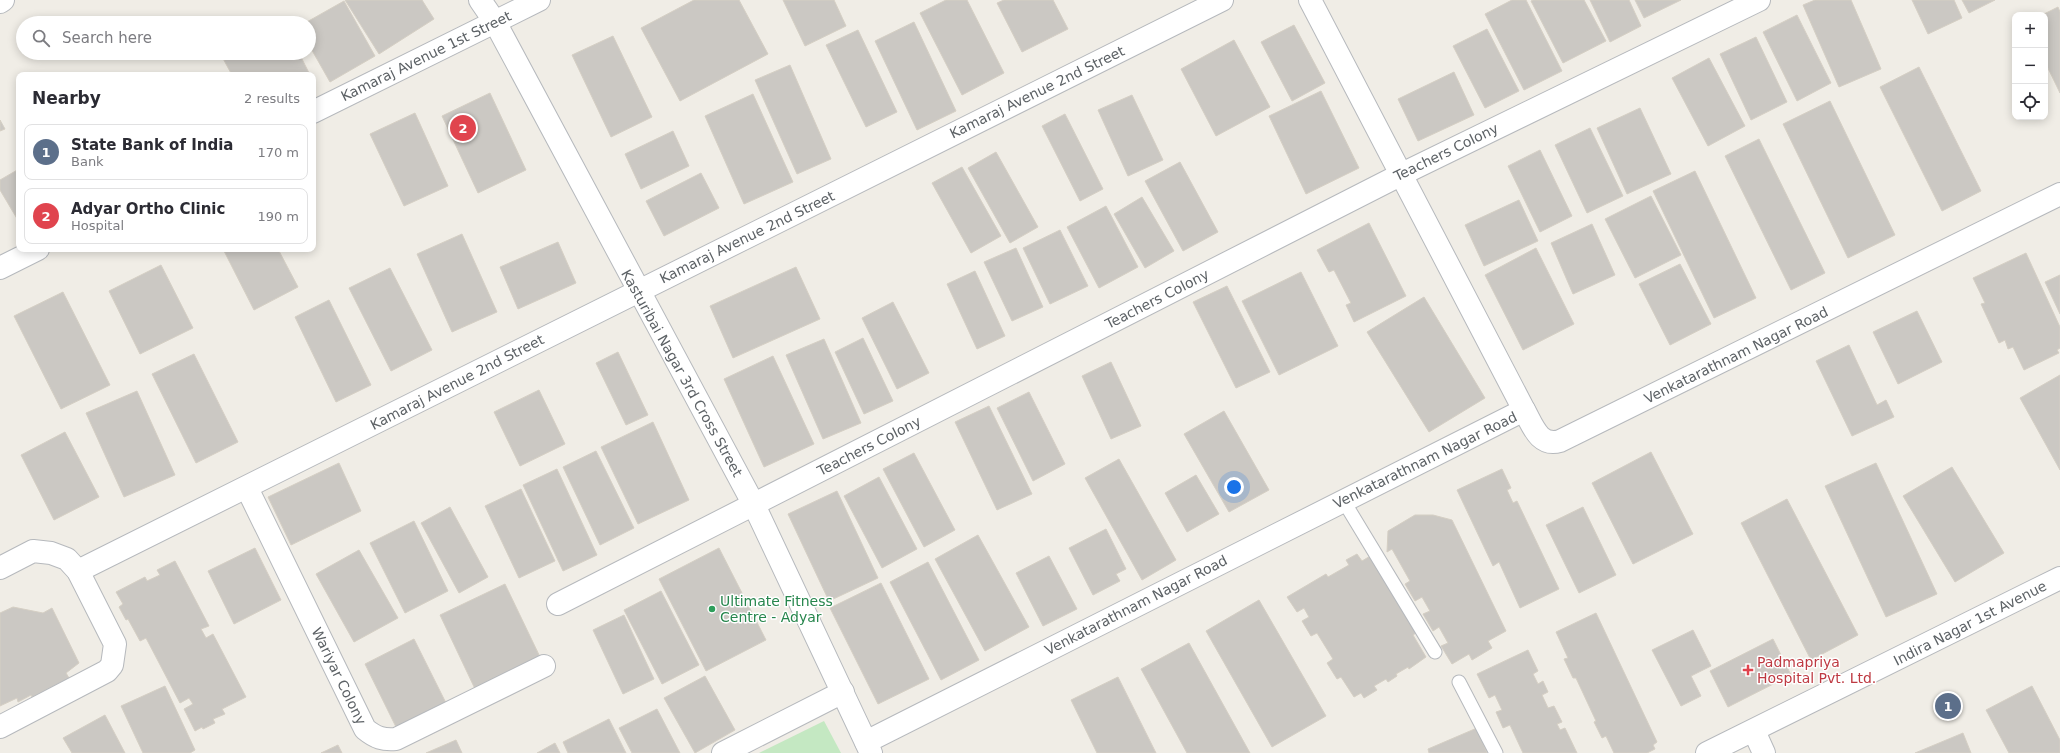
<!DOCTYPE html>
<html lang="en">
<head>
<meta charset="utf-8">
<style>
	:root { --surface:#fff; --page:#f7f7f7; --text:#2b2b33; --muted:#7c7c81; --line:#e1e1e2; --accent:#ed332f }
	body { margin:0; font-family:"DejaVu Sans",sans-serif; background:var(--page); color:var(--text) }
	.controls { position:absolute; right:12px; top:12px; display:grid; overflow:hidden; border-radius:8px; box-shadow:0 2px 10px #0003 }
	.controls button { width:36px; height:36px; display:grid; place-items:center; padding:0; border:0; border-bottom:1px solid var(--line); background:var(--surface); color:var(--text); font:20px sans-serif }
	.you { position:absolute; left:1234px; top:487px; width:14px; height:14px; margin:-10px; border:3px solid #fff; border-radius:50%; background:#1a73e8; box-shadow:0 0 0 6px #1a73e833 }
	.badge { display:grid; place-items:center; width:26px; height:26px; border-radius:50%; background:var(--accent); color:#fff; font-size:13px; font-weight:700 }
	.pin { position:absolute; translate:-50% -50%; border:2px solid #fff; box-shadow:0 1px 4px #0006 }
	.list { margin:0; padding:0; list-style:none }
	h2 { display:flex; justify-content:space-between; align-items:center; height:52px; margin:0; padding:0 16px; font-size:17px }
	h2 small { font-size:13px; font-weight:400; color:var(--muted) }
	.list li { display:grid; grid-template-columns:26px 1fr auto; gap:12px; align-items:center; box-sizing:border-box; height:56px; margin:0 8px 8px; padding:0 8px; border:1px solid var(--line); border-radius:8px }
	.list b { display:block; font-size:15px; white-space:nowrap }
	.list p { margin:0; font-size:13px; white-space:nowrap; color:var(--muted) }
	.list em { font-size:13px; font-style:normal; color:var(--muted) }
	.icon { flex:none; width:22px; height:22px; fill:none; stroke:currentColor; stroke-width:2; stroke-linecap:round; stroke-linejoin:round }
	.map { position:relative; flex:none; width:2060px; height:753px; overflow:hidden }
	.search { position:absolute; background:var(--surface); box-shadow:0 2px 10px #0003; left:16px; top:16px; width:300px; height:44px; display:flex; align-items:center; gap:10px; box-sizing:border-box; padding:0 14px; border-radius:22px; color:var(--muted); font-size:15px }
	.panel { position:absolute; background:var(--surface); box-shadow:0 2px 10px #0003; left:16px; top:72px; width:300px; height:180px; border-radius:8px }
	.map>svg:first-child { display:block }
	.green { fill:#c4e8c2 }
	.building { fill:#cbc8c3; stroke:#d5cfc4 }
	.lines { fill:none; stroke-linecap:round; stroke-linejoin:round }
	.service-casing { stroke:#b6b9bd; stroke-width:15 }
	.minor-casing { stroke:#b6b9bd; stroke-width:24 }
	.tertiary-casing { stroke:#b6b9bd; stroke-width:24 }
	.service { stroke:#fff; stroke-width:13 }
	.minor { stroke:#fff; stroke-width:22 }
	.tertiary { stroke:#fff; stroke-width:22 }
	.leisure-dot { fill:#2e9e5b; stroke:#fff; stroke-width:1.5 }
	.health-dot { fill:#e0444e; stroke:#fff; stroke-width:1.5 }
	.labels { text-anchor:middle; stroke-width:3; stroke-linejoin:round; paint-order:stroke }
	.street-label { font-size:14px; fill:#5d6266; stroke:#fff }
	.leisure-label { font-size:14px; fill:#27864d; stroke:#fff; text-anchor:start }
	.health-label { font-size:14px; fill:#be3a42; stroke:#fff; text-anchor:start }
</style>
</head>
<body>
<div class="map">
<svg width="2060" height="753" viewBox="0 0 2060 753">
	<rect width="100%" height="100%" fill="#f0ede6"/>
	<polygon class="green" points="824,721 841,753 759,753"/>
	<g class="building">
		<polygon points="345,0 422,0 434,19 379,54"/>
		<polygon points="694,0 739,0 768,54 680,101 641,28"/>
		<polygon points="783,0 834,0 846,26 805,46"/>
		<polygon points="946,0 967,0 1004,73 962,95 920,13"/>
		<polygon points="1004,0 1053,0 1068,29 1022,52 997,3"/>
		<polygon points="1512,0 1526,0 1562,71 1524,90 1485,14"/>
		<polygon points="1533,0 1584,0 1606,41 1563,63 1531,1"/>
		<polygon points="1590,0 1629,0 1641,26 1610,42"/>
		<polygon points="1635,0 1681,0 1644,18"/>
		<polygon points="1815,0 1851,0 1881,69 1839,87 1803,5"/>
		<polygon points="1912,0 1954,0 1962,18 1928,34"/>
		<polygon points="1962,0 1995,0 1969,13"/>
		<polygon points="344,1 375,56 330,82 309,45 309,23 305,23"/>
		<polygon points="2058,7 2060,12 2060,93 2045,62 2045,15 2042,15"/>
		<polygon points="1797,15 1831,83 1797,101 1763,32"/>
		<polygon points="914,22 956,111 917,130 875,41"/>
		<polygon points="1294,25 1325,83 1292,101 1261,42"/>
		<polygon points="1487,29 1519,91 1485,108 1453,46"/>
		<polygon points="858,30 897,112 866,127 826,45"/>
		<polygon points="613,36 652,117 611,137 572,55"/>
		<polygon points="1756,37 1787,102 1751,120 1720,54"/>
		<polygon points="1234,40 1270,107 1216,136 1181,69"/>
		<polygon points="220,53 299,53 310,75 232,75"/>
		<polygon points="1709,58 1745,126 1708,146 1672,78"/>
		<polygon points="790,65 831,159 797,174 755,80"/>
		<polygon points="1919,67 1981,191 1942,211 1880,87"/>
		<polygon points="1454,72 1474,115 1418,141 1398,99"/>
		<polygon points="1321,91 1359,168 1306,194 1269,116"/>
		<polygon points="490,93 526,170 478,193 442,116"/>
		<polygon points="753,94 793,182 744,204 705,116"/>
		<polygon points="1132,95 1163,160 1128,176 1098,110"/>
		<polygon points="1830,101 1895,235 1848,258 1783,124"/>
		<polygon points="1640,108 1671,174 1627,194 1597,128"/>
		<polygon points="415,113 448,186 404,206 370,134"/>
		<polygon points="1065,114 1103,189 1080,201 1042,126"/>
		<polygon points="0,120 5,129 0,131"/>
		<polygon points="1590,128 1623,196 1587,213 1555,145"/>
		<polygon points="673,131 689,166 641,189 625,154"/>
		<polygon points="1759,139 1825,273 1791,290 1725,156"/>
		<polygon points="1540,150 1572,216 1540,232 1508,166"/>
		<polygon points="996,152 1038,227 1010,243 968,168"/>
		<polygon points="1180,162 1218,232 1183,251 1145,181"/>
		<polygon points="962,167 1001,236 971,253 932,183"/>
		<polygon points="19,169 19,222 0,190 0,180"/>
		<polygon points="1695,171 1756,298 1714,318 1653,191"/>
		<polygon points="701,173 719,208 664,236 646,201"/>
		<polygon points="1651,196 1681,255 1635,278 1605,219"/>
		<polygon points="1142,197 1174,251 1145,268 1114,214"/>
		<polygon points="1519,200 1538,241 1484,266 1465,225"/>
		<polygon points="1106,206 1138,267 1099,288 1067,227"/>
		<polygon points="1369,223 1406,296 1354,322 1346,305 1351,303 1334,270 1329,272 1317,250"/>
		<polygon points="1592,224 1615,275 1573,294 1551,243"/>
		<polygon points="1060,230 1088,286 1050,304 1023,248"/>
		<polygon points="462,234 497,312 452,332 417,254"/>
		<polygon points="558,242 576,283 518,309 500,267"/>
		<polygon points="1016,248 1043,307 1012,321 984,262"/>
		<polygon points="1536,248 1574,324 1523,350 1485,275"/>
		<polygon points="223,249 278,249 298,287 254,310"/>
		<polygon points="2026,253 2060,327 2060,348 2057,350 2059,353 2024,370 2013,347 2008,349 2005,340 1999,343 1981,304 1985,303 1973,278"/>
		<polygon points="1680,264 1711,324 1670,345 1639,284"/>
		<polygon points="161,265 193,328 140,354 109,291"/>
		<polygon points="796,267 820,319 733,358 710,306"/>
		<polygon points="390,268 432,350 391,371 349,288"/>
		<polygon points="975,271 1005,336 977,349 947,284"/>
		<polygon points="1301,272 1338,346 1279,375 1242,301"/>
		<polygon points="2060,275 2060,314 2045,282"/>
		<polygon points="1227,286 1270,372 1236,388 1193,302"/>
		<polygon points="63,292 110,385 61,409 14,316"/>
		<polygon points="1424,297 1485,398 1429,432 1367,332"/>
		<polygon points="329,300 371,385 336,402 295,317"/>
		<polygon points="893,302 929,373 897,389 862,318"/>
		<polygon points="1917,311 1942,362 1898,384 1873,332"/>
		<polygon points="863,338 893,401 864,414 835,352"/>
		<polygon points="824,339 861,423 823,439 786,355"/>
		<polygon points="1849,345 1877,405 1886,400 1894,417 1852,436 1816,361"/>
		<polygon points="618,352 648,415 626,425 596,363"/>
		<polygon points="194,354 238,442 196,463 152,374"/>
		<polygon points="773,356 814,444 764,467 724,379"/>
		<polygon points="1111,362 1141,426 1111,439 1082,376"/>
		<polygon points="2060,375 2060,470 2020,398"/>
		<polygon points="539,390 565,444 520,466 494,412"/>
		<polygon points="137,391 175,475 124,497 86,413"/>
		<polygon points="1029,392 1065,464 1033,481 997,408"/>
		<polygon points="989,406 1032,494 997,510 955,422"/>
		<polygon points="1224,411 1269,490 1229,512 1184,434"/>
		<polygon points="653,422 689,500 638,524 601,447"/>
		<polygon points="65,432 99,497 54,520 21,455"/>
		<polygon points="596,451 634,528 600,545 563,467"/>
		<polygon points="1651,452 1693,534 1633,564 1592,483"/>
		<polygon points="914,453 955,530 924,547 883,469"/>
		<polygon points="1119,459 1176,560 1142,580 1085,478"/>
		<polygon points="339,463 361,511 291,545 268,497"/>
		<polygon points="1876,463 1937,594 1886,617 1825,486"/>
		<polygon points="1952,467 2004,553 1955,582 1903,496"/>
		<polygon points="557,469 597,555 563,571 523,485"/>
		<polygon points="1502,469 1511,488 1507,490 1513,503 1517,501 1559,589 1520,608 1499,562 1493,566 1457,490"/>
		<polygon points="1196,475 1219,514 1187,532 1165,493"/>
		<polygon points="879,477 917,549 882,568 844,496"/>
		<polygon points="521,489 555,561 519,578 485,506"/>
		<polygon points="837,491 878,578 829,601 788,514"/>
		<polygon points="1787,499 1858,635 1811,660 1741,523"/>
		<polygon points="450,507 488,577 459,593 421,523"/>
		<polygon points="1583,507 1616,575 1579,593 1546,525"/>
		<polygon points="1415,515 1433,515 1452,520 1506,631 1488,641 1492,648 1472,660 1469,654 1452,664 1441,646 1448,643 1439,627 1433,631 1423,614 1430,611 1422,597 1415,601 1405,584 1410,581 1392,549 1387,552 1388,531"/>
		<polygon points="414,521 448,591 405,613 370,543"/>
		<polygon points="1106,529 1126,569 1116,574 1120,581 1093,595 1069,548"/>
		<polygon points="978,535 1029,627 985,651 935,559"/>
		<polygon points="255,548 281,600 234,624 208,571"/>
		<polygon points="719,548 766,640 706,671 659,579"/>
		<polygon points="359,550 398,618 354,642 316,574"/>
		<polygon points="1357,554 1362,561 1372,555 1419,631 1413,635 1426,657 1409,669 1408,667 1396,674 1397,676 1388,682 1386,679 1374,686 1377,690 1364,698 1361,693 1354,697 1341,677 1337,679 1327,663 1333,659 1317,633 1311,636 1302,621 1309,617 1304,608 1297,612 1287,597 1326,574 1328,577 1349,565 1346,560"/>
		<polygon points="1049,556 1077,609 1043,626 1016,573"/>
		<polygon points="175,561 209,626 201,629 206,638 213,634 246,697 222,709 225,714 213,719 215,723 203,729 202,727 195,731 184,709 193,704 189,698 180,703 146,638 140,641 128,619 126,620 119,607 123,604 116,592 145,577 147,581 160,575 157,570"/>
		<polygon points="928,562 979,660 941,680 890,582"/>
		<polygon points="881,583 929,679 878,704 830,608"/>
		<polygon points="505,584 541,659 476,691 440,615"/>
		<polygon points="661,591 699,665 662,684 624,610"/>
		<polygon points="1259,600 1326,716 1272,747 1206,631"/>
		<polygon points="13,607 43,613 52,608 79,663 66,673 69,678 32,697 31,695 18,702 17,698 0,706 0,613"/>
		<polygon points="1596,613 1657,742 1653,745 1655,749 1647,753 1614,753 1606,736 1602,738 1594,722 1596,721 1576,678 1573,678 1564,659 1568,658 1556,632"/>
		<polygon points="624,615 654,679 623,694 593,630"/>
		<polygon points="1693,630 1711,666 1691,676 1701,696 1681,706 1652,650"/>
		<polygon points="414,639 447,705 397,729 365,664"/>
		<polygon points="1773,639 1791,675 1728,707 1710,671"/>
		<polygon points="1189,643 1250,753 1187,753 1141,669"/>
		<polygon points="1528,650 1538,671 1533,674 1538,684 1543,681 1548,692 1542,695 1548,708 1554,706 1562,722 1557,724 1560,730 1565,728 1577,753 1523,753 1510,725 1503,728 1496,712 1502,710 1495,695 1489,698 1477,674"/>
		<polygon points="705,676 735,730 695,753 664,698"/>
		<polygon points="1118,677 1156,753 1097,753 1071,700"/>
		<polygon points="165,686 195,750 190,753 143,753 121,706"/>
		<polygon points="2032,686 2060,740 2060,753 2009,753 1986,710"/>
		<polygon points="657,709 680,753 632,753 619,728"/>
		<polygon points="105,715 125,753 72,753 63,738"/>
		<polygon points="609,719 626,753 568,753 563,742"/>
		<polygon points="1477,728 1487,753 1429,753 1428,749"/>
		<polygon points="1963,733 1971,753 1915,753"/>
		<polygon points="456,740 462,753 426,753"/>
		<polygon points="555,743 560,753 537,753"/>
		<polygon points="338,745 342,753 321,753"/>
	</g>
	<g class="lines">
		<g class="service-casing">
			<g id="service">
				<polyline points="1343,500 1435,652"/>
				<polyline points="1459,682 1496,753"/>
			</g>
		</g>
		<g class="minor-casing">
			<g id="minor">
				<polyline points="1310,0 1524,410"/>
				<polyline points="0,2 3,0"/>
				<polyline points="313,112 539,0"/>
				<polyline points="0,268 38,249"/>
				<path d="M 247,488 L 365,729 C 376,738 383,740 396,739 L 544,666"/>
				<polyline points="0,568 33,551 51,553 67,559 78,571 115,644 112,665 107,671 0,727"/>
				<polyline points="78,571 1222,0"/>
				<polyline points="558,604 1402,174 1759,0"/>
				<polyline points="1754,731 1764,753"/>
				<path d="M 866,742 L 1524,410 C 1533,426 1539,447 1560,441 L 2060,194"/>
				<polyline points="723,753 843,692"/>
			</g>
		</g>
		<g class="tertiary-casing">
			<g id="tertiary">
				<polyline points="480,0 495,22 754,505 871,753"/>
				<polyline points="1707,753 2060,578"/>
			</g>
		</g>
		<use href="#service" class="service"/>
		<use href="#minor" class="minor"/>
		<use href="#tertiary" class="tertiary"/>
	</g>
	<circle class="leisure-dot" cx="712" cy="609" r="4"/>
	<path class="health-dot" d="M1746 664h4v4h4v4h-4v4h-4v-4h-4v-4h4z"/>
	<g class="labels">
		<g class="street-label">
			<text transform="translate(426 56) rotate(-26)" y="5">Kamaraj Avenue 1st Street</text>
			<text transform="translate(1037 92) rotate(-26)" y="5">Kamaraj Avenue 2nd Street</text>
			<text transform="translate(1446 152) rotate(-26)" y="5">Teachers Colony</text>
			<text transform="translate(747 237) rotate(-26)" y="5">Kamaraj Avenue 2nd Street</text>
			<text transform="translate(1157 299) rotate(-27)" y="5">Teachers Colony</text>
			<text transform="translate(1736 355) rotate(-26)" y="5">Venkatarathnam Nagar Road</text>
			<text transform="translate(682 373) rotate(61)" y="5">Kasturibai Nagar 3rd Cross Street</text>
			<text transform="translate(457 382) rotate(-27)" y="5">Kamaraj Avenue 2nd Street</text>
			<text transform="translate(869 446) rotate(-27)" y="5">Teachers Colony</text>
			<text transform="translate(1425 460) rotate(-26)" y="5">Venkatarathnam Nagar Road</text>
			<text transform="translate(1136 605) rotate(-27)" y="5">Venkatarathnam Nagar Road</text>
			<text transform="translate(1970 623) rotate(-27)" y="5">Indira Nagar 1st Avenue</text>
			<text transform="translate(339 676) rotate(64)" y="5">Wariyar Colony</text>
		</g>
		<g class="leisure-label">
			<text x="720" y="606">Ultimate Fitness<tspan x="720" dy="16">Centre - Adyar</tspan></text>
		</g>
		<g class="health-label">
			<text x="1757" y="667">Padmapriya<tspan x="1757" dy="16">Hospital Pvt. Ltd.</tspan></text>
		</g>
	</g>
</svg>
<div class="controls">
<button>+</button>
<button>−</button>
<button><svg class="icon" aria-label="locate" viewBox="0 0 24 24"><circle cx="12" cy="12" r="6"/><path d="M12 2v4M12 18v4M2 12h4M18 12h4"/></svg></button>
</div>
<div class="you"></div>
<div class="pin badge" style="left:1948px;top:706px;background:#5c6f8a">1</div>
<div class="pin badge" style="left:463px;top:128px;background:#e0444e">2</div>
<div class="search"><svg class="icon" aria-label="search" viewBox="0 0 24 24"><circle cx="10" cy="10" r="6"/><path d="M15 15l6 6"/></svg>Search here</div>
<section class="panel">
<h2>Nearby<small>2 results</small></h2>
<ul class="list">
<li><span class="badge" style="background:#5c6f8a">1</span><div><b>State Bank of India</b><p>Bank</p></div><em>170 m</em></li>
<li><span class="badge" style="background:#e0444e">2</span><div><b>Adyar Ortho Clinic</b><p>Hospital</p></div><em>190 m</em></li>
</ul>
</section>
</div>
</body>
</html>
